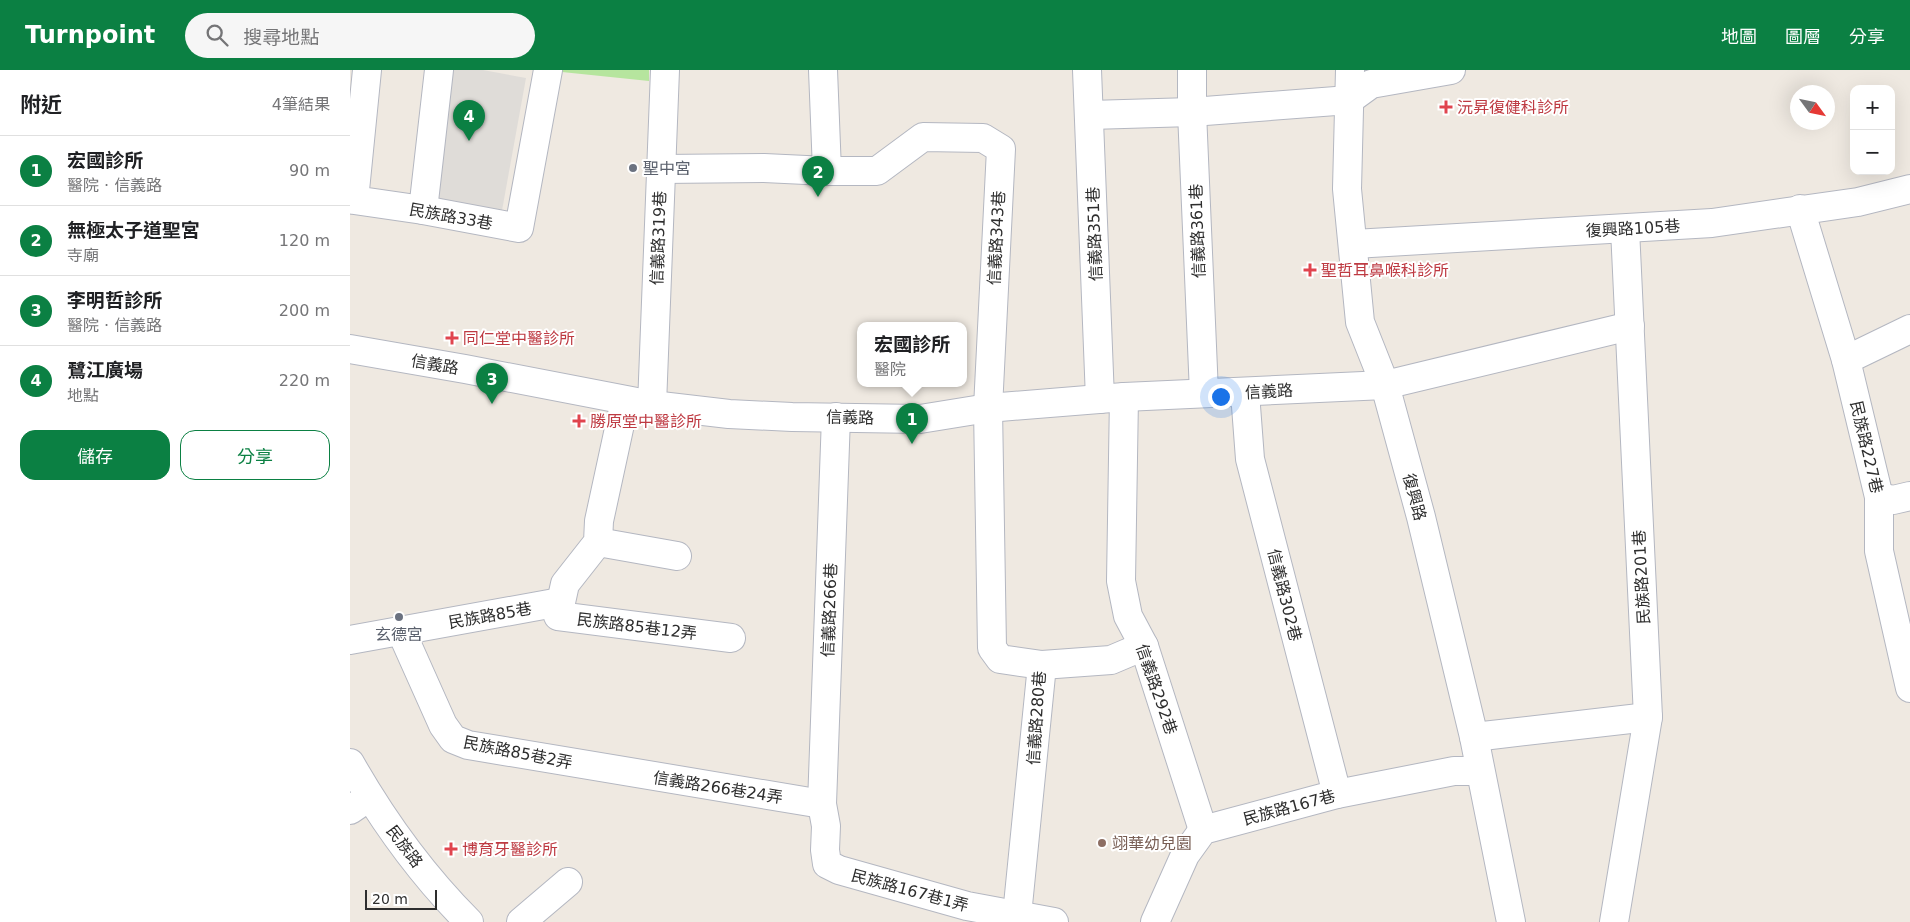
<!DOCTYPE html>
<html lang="zh-TW">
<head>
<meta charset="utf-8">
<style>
	:root { --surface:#fff; --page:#f6f6f6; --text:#202124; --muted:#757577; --line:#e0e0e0; --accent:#0b8043 }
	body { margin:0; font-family:"DejaVu Sans","Noto Sans TC",sans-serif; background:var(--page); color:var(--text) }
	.controls { position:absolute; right:15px; top:15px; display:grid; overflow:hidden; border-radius:10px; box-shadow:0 5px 20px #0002 }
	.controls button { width:45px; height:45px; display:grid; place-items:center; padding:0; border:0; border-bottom:1px solid var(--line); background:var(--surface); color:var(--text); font:25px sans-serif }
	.compass { position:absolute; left:1440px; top:15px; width:45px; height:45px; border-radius:50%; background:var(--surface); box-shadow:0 5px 20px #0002; rotate:123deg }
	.scale { position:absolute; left:15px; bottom:12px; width:72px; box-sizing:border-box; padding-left:5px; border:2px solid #2e2e2e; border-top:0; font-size:14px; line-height:18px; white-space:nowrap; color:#2e2e2e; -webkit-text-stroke:4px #fff; paint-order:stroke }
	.you { position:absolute; left:870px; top:326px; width:18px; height:18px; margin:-12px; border:4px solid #fff; border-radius:50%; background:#1a73e8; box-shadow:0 0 0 8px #1a73e833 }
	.badge { display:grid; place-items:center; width:32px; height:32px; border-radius:50%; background:var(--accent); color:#fff; font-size:16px; font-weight:700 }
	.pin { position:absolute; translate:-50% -41px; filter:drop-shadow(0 1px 2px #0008) }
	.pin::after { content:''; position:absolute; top:26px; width:18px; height:15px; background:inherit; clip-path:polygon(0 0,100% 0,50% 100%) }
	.popup { position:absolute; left:507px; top:252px; width:110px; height:65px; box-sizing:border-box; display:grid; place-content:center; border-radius:10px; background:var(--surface); filter:drop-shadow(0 1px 4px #0005); font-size:16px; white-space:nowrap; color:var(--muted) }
	.popup b { font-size:19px; color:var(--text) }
	.popup::after { content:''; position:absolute; left:50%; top:100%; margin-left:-10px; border:10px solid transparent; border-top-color:var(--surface) }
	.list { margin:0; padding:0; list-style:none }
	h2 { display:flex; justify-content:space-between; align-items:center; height:65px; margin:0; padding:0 20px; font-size:21px }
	h2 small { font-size:16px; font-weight:400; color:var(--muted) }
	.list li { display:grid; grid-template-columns:32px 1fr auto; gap:15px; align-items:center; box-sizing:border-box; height:70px; padding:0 20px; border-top:1px solid var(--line) }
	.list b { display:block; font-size:19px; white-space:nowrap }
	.list p { margin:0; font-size:16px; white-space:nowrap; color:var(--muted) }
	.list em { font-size:16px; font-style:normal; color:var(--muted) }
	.actions { display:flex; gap:10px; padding:15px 20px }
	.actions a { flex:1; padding:11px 0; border:1px solid var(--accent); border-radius:15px; text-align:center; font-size:18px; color:var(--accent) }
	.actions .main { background:var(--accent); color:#fff }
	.icon { flex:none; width:28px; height:28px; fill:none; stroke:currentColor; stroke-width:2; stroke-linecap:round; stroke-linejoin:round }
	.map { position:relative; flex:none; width:1560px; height:852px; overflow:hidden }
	header { display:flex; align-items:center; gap:30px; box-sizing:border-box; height:70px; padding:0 25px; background:var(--accent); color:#fff }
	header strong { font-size:24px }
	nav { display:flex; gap:28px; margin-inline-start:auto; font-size:18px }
	.search { width:350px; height:45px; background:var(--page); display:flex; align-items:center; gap:12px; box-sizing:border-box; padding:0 18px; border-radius:28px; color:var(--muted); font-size:19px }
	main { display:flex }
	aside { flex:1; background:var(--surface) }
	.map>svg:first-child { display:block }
	.green { fill:#b6e59e }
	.plaza { fill:#dfdcd8 }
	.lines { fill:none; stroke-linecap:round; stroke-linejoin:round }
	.minor-casing { stroke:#b4b7c1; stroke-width:30 }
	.minor { stroke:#fff; stroke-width:28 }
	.health-dot { fill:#e0444e; stroke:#fff; stroke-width:2 }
	.worship-dot { fill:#6b7280; stroke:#fff; stroke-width:2 }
	.education-dot { fill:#8d6e63; stroke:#fff; stroke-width:2 }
	.labels { text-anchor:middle; stroke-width:4; stroke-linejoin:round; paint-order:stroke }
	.health-label { font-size:16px; fill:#be3a42; stroke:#fff; text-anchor:start }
	.worship-label { font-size:16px; fill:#5b616d; stroke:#fff; text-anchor:start }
	.street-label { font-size:16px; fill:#2e2e2e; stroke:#fff }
	.education-label { font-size:16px; fill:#785e54; stroke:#fff; text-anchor:start }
</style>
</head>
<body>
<header>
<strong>Turnpoint</strong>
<div class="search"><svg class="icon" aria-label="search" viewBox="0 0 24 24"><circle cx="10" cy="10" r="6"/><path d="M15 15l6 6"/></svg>搜尋地點</div>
<nav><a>地圖</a><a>圖層</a><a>分享</a></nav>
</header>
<main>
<aside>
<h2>附近<small>4筆結果</small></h2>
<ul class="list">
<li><span class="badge">1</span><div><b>宏國診所</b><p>醫院 · 信義路</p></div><em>90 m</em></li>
<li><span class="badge">2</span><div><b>無極太子道聖宮</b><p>寺廟</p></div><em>120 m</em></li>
<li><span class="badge">3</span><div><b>李明哲診所</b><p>醫院 · 信義路</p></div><em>200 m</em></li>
<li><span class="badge">4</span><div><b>鷺江廣場</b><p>地點</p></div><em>220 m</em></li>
</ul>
<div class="actions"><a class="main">儲存</a><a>分享</a></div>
</aside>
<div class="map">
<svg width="1560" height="852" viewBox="0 0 1560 852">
	<rect width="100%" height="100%" fill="#efe9e1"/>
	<polygon class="green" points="212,0 299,0 299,11 212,2"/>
	<polygon class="plaza" points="83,0 133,0 176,8 151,146 66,134"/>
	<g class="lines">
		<g class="minor-casing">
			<g id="minor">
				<polyline points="17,0 4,130 73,140 169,158 198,0"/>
				<polyline points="737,0 750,329"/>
				<polyline points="842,0 842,42 854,323"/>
				<polyline points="1000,0 997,119 1010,252 1035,315 1071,447 1124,667 1161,852"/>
				<polyline points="740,45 842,42 999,30 1021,14 1101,0"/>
				<polyline points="311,99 414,98 477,101 473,0"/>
				<polyline points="477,101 527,101 573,67 633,68 651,79 638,338 642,578 650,589 692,595 761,590 794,576"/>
				<polyline points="1450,139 1496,290 1529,427 1529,481 1560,618"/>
				<polyline points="73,140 89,0"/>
				<polyline points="1004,174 1362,153 1508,132 1560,119"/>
				<polyline points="0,279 115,299 302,335 379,344 442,347 570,349 638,338 774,327 1035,315 1280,256"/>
				<polyline points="1496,290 1560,259"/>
				<polyline points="895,323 900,389 987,724"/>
				<polyline points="774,327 771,511 778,546 794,576 853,760"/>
				<polyline points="275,331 249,451 248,472 215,514 208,546 381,568"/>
				<polyline points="302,335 315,0"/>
				<polyline points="486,347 472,734 476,756 475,780 477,794 489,800 617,836 704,852"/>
				<polyline points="1529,427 1543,430 1560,426"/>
				<polyline points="248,472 327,486"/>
				<polyline points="51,561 93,655 103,669 118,675 472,734"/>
				<polyline points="0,570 210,532"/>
				<polyline points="1124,667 1298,647"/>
				<path d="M 0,693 C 33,751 72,805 119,852"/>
				<polyline points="0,740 19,727"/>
				<polyline points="667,845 692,595"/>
				<polyline points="171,852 218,812"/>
				<polyline points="805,852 835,785 853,760 987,724 1104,701 1129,701"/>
				<polyline points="1264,852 1298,647 1275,159"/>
			</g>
		</g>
		<use href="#minor" class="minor"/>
	</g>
	<g class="health-dot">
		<path d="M1093.5 29.5h5v5h5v5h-5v5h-5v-5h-5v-5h5z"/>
		<path d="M957.5 192.5h5v5h5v5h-5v5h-5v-5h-5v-5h5z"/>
		<path d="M99.5 260.5h5v5h5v5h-5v5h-5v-5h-5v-5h5z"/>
		<path d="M226.5 343.5h5v5h5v5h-5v5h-5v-5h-5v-5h5z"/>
		<path d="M98.5 771.5h5v5h5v5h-5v5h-5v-5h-5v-5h5z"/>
	</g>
	<g class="worship-dot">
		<circle cx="283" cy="98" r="5"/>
		<circle cx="49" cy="547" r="5"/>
	</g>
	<circle class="education-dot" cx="752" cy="773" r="5"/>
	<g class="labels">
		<g class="health-label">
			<text x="1107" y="43">沅昇復健科診所</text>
			<text x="971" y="206">聖哲耳鼻喉科診所</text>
			<text x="113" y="274">同仁堂中醫診所</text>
			<text x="240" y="357">勝原堂中醫診所</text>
			<text x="112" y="785">博育牙醫診所</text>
		</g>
		<g class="worship-label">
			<text x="293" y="104">聖中宮</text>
			<text x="49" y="570" text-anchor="middle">玄德宮</text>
		</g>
		<g class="street-label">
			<text transform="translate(101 146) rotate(10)" y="6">民族路33巷</text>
			<text transform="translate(1283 158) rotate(-3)" y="6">復興路105巷</text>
			<text transform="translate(847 161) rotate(-92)" y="6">信義路361巷</text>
			<text transform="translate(744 164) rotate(-92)" y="6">信義路351巷</text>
			<text transform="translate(308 168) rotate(-88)" y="6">信義路319巷</text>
			<text transform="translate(646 168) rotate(-87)" y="6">信義路343巷</text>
			<text transform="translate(85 294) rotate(10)" y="6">信義路</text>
			<text transform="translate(919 321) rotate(-3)" y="6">信義路</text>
			<text transform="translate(500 347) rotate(1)" y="6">信義路</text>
			<text transform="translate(1517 377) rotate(77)" y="6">民族路227巷</text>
			<text transform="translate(1065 427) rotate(75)" y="6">復興路</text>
			<text transform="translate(1291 507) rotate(-93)" y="6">民族路201巷</text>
			<text transform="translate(935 525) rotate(76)" y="6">信義路302巷</text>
			<text transform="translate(479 540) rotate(-88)" y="6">信義路266巷</text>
			<text transform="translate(140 545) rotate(-10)" y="6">民族路85巷</text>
			<text transform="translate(287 556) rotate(7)" y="6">民族路85巷12弄</text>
			<text transform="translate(807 619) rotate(71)" y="6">信義路292巷</text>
			<text transform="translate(686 648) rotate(-86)" y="6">信義路280巷</text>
			<text transform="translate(168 682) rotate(11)" y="6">民族路85巷2弄</text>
			<text transform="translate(368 717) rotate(9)" y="6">信義路266巷24弄</text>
			<text transform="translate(939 737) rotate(-15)" y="6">民族路167巷</text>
			<text transform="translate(55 776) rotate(53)" y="6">民族路</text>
			<text transform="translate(560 820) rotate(15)" y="6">民族路167巷1弄</text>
		</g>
		<g class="education-label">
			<text x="762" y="779">翊華幼兒園</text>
		</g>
	</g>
</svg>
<div class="controls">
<button>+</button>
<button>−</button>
</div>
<svg class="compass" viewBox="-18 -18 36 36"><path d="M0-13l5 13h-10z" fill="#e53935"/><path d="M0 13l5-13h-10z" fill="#757577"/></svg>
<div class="scale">20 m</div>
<div class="you"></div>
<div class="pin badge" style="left:562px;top:374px">1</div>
<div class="popup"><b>宏國診所</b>醫院</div>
<div class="pin badge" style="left:468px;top:127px">2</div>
<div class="pin badge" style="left:142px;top:334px">3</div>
<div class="pin badge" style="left:119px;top:71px">4</div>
</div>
</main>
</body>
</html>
